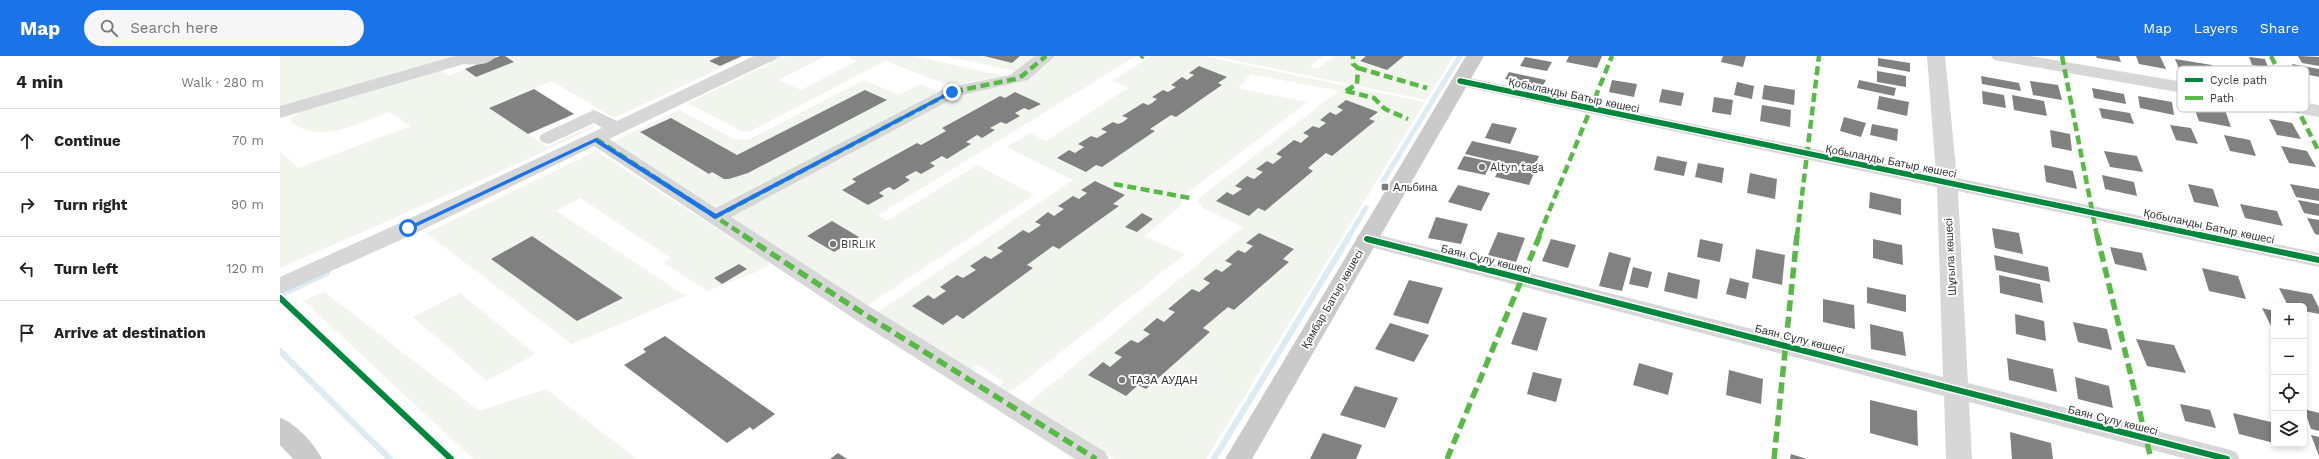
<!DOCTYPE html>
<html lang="en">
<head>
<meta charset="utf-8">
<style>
	:root { --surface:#fff; --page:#f6f6f6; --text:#222; --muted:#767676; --line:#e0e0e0; --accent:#1a73e8 }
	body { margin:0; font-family:"Work Sans",sans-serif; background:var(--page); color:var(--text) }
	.controls { position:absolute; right:12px; bottom:12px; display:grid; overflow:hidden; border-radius:6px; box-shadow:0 2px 6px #0003 }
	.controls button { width:36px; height:36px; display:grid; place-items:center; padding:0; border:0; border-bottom:1px solid var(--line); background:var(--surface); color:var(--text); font:20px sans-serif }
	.stop { position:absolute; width:12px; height:12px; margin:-9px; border:3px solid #1a73e8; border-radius:50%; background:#fff }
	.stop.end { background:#1a73e8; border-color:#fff; box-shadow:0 1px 4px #0008 }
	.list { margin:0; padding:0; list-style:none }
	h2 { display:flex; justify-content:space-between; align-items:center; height:52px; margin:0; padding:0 16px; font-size:17px }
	h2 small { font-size:13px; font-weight:400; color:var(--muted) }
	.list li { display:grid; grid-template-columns:26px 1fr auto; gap:12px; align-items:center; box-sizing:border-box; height:64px; padding:0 16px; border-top:1px solid var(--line) }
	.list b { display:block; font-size:15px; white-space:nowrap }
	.list em { font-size:13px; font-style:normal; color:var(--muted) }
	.icon { flex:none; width:22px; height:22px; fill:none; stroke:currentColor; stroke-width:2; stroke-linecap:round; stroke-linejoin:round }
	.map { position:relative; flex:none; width:2039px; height:403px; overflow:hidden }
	header { display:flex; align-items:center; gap:24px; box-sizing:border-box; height:56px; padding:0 20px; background:var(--accent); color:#fff }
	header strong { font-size:19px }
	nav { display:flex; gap:22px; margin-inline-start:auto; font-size:14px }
	.search { width:280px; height:36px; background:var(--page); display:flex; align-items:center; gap:10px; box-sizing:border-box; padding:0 14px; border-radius:22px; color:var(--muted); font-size:15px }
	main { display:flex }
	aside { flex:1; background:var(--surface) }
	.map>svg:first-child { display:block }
	.green { fill:#f1f5ed; fill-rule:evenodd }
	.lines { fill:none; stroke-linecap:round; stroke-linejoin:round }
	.stream-far1 { stroke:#ddebf3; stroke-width:5 }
	.stream { stroke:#ddebf3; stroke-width:6 }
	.building { fill:#818181 }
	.minor { fill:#d7d7d7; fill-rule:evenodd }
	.major { fill:#cacaca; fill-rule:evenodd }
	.quiet-far1 { stroke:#58b947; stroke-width:4.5; stroke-dasharray:9 4.5; stroke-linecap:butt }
	.quiet { stroke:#58b947; stroke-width:5.5; stroke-dasharray:11 5.5; stroke-linecap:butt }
	.cycleway-far1-casing { stroke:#fff; stroke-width:8 }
	.cycleway-casing { stroke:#fff; stroke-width:9 }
	.cycleway-far1 { stroke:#00873e; stroke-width:5.5 }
	.cycleway { stroke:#00873e; stroke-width:6 }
	.route { fill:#1a73e8 }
	.poi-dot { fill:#7a7a7a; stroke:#fff; stroke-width:1.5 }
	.labels { text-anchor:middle; stroke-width:4; stroke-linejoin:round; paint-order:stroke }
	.street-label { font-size:11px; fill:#333; stroke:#fff }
	.poi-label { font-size:11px; fill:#333; stroke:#fff; text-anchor:start }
	.key { fill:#fff; stroke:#c2c2c2; stroke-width:1 }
	.key-label { font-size:11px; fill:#333 }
</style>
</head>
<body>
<header>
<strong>Map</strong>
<div class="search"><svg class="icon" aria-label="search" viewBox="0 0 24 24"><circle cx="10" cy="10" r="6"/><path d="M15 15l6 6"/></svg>Search here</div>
<nav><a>Map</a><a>Layers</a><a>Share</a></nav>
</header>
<main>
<aside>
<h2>4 min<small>Walk · 280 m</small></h2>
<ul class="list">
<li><svg class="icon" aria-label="ahead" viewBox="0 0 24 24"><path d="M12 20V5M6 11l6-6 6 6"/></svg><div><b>Continue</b></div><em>70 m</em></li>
<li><svg class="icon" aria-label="right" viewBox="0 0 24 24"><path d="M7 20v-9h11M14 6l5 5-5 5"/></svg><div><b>Turn right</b></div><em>90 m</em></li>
<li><svg class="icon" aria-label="left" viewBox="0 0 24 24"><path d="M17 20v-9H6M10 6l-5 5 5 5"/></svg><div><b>Turn left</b></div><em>120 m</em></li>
<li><svg class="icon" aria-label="arrive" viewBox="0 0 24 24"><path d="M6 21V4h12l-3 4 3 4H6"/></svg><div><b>Arrive at destination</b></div></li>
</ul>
</aside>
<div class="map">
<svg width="2039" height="403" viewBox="0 0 2039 403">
	<rect width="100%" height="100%" fill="#fff"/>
	<g class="green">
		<polygon points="0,0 177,0 0,52"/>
		<path d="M 225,0 L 440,0 L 429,5 L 440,10 L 462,0 L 466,0 L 334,62 L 272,25 L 209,52 L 267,91 L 313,69 L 315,71 L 224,114 L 0,212 L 0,95 L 18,112 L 131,70 L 109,56 C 79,67 42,88 12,67 L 12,61 L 23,55 L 161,14 L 168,20 L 185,13 L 196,21 L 234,6 Z"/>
		<polygon points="506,0 546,0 498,24 521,34 577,5 568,1 570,0 634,0 724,20 671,30 605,5 471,75 463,76 408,47"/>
		<polygon points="665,0 701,0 732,7 740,0 759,0 740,16"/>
		<path d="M 774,0 L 856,0 L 598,159 L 607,165 L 697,109 L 754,139 L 588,249 L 448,160 L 675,40 L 746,24 ZM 735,36 L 760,48 L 749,54 L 744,52 L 710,72 L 715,74 L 702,82 L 697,79 L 686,86 L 691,88 L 667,103 L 662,100 L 650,107 L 654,110 L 641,118 L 636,115 L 625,121 L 630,124 L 614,133 L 609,131 L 599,137 L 604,140 L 562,134 L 576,126 L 573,123 L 636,87 L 641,89 L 666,75 L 662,72 L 720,40 L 725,42 ZM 552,166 L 578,180 L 578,181 L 554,196 L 528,181 Z"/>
		<path d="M 868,0 L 924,0 L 1145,46 L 926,403 L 835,403 L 745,350 L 963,171 L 923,152 L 918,146 L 919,142 L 1059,35 L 971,18 L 958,32 L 1027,46 L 906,138 L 902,142 L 901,150 L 864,180 L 905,198 L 729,337 L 719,331 L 724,326 L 698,309 L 691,313 L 598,256 L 793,124 L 727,91 L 750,77 L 766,85 L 848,32 L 832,25 L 870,1 ZM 919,10 L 947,21 L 938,27 L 942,30 L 896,61 L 891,59 L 870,73 L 875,75 L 822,111 L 795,97 L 804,91 L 799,88 L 811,80 L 817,82 L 827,76 L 822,73 L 833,66 L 838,68 L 848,62 L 843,59 L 863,47 L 868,49 L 877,43 L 872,40 L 883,34 L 888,36 L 896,31 L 891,28 L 902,22 L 907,24 L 914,19 L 909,17 ZM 1066,44 L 1097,56 L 1089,63 L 1094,65 L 1028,112 L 1033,115 L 985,155 L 978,152 L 969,160 L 936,145 L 947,136 L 953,139 L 962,133 L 956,130 L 967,120 L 974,123 L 983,116 L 977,113 L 987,105 L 993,108 L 1002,101 L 996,98 L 1014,84 L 1021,87 L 1029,80 L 1023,77 L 1033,70 L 1039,72 L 1046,67 L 1040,64 L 1050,56 L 1056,59 L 1063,54 L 1057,51 ZM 815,125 L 845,139 L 833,148 L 838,151 L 779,193 L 773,190 L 747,209 L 752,213 L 683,262 L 677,259 L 632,250 L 648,239 L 654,243 L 666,235 L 660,230 L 677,219 L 683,222 L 696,214 L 690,210 L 705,200 L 711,203 L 723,195 L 717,191 L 743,174 L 749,177 L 761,169 L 755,166 L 768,157 L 774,160 L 784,153 L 779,149 L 793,140 L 799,143 L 807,137 L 802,134 ZM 862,158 L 873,163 L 857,176 L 846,171 ZM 979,177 L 1013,193 L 1003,203 L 1009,206 L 955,254 L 948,251 L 923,272 L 930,276 L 866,333 L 858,329 L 845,340 L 809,319 L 823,306 L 830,311 L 842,301 L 835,297 L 851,284 L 858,287 L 870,278 L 863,273 L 876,262 L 884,266 L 895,256 L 888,252 L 912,233 L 919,236 L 930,227 L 923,223 L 936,213 L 942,216 L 952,208 L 945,205 L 958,194 L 965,197 L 973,190 L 967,187 Z"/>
		<polygon points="932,0 1042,0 1030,11 1038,13 1054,0 1086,0 1080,5 1107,14 1124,0 1174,0 1146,44"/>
		<path d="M 584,24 L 619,39 L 640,28 L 660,36 L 438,153 L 332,86 L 399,54 L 454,83 L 468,84 ZM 585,34 L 606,44 L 449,123 L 442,122 L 432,116 L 429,118 L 361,76 L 391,62 L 457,99 Z"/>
		<path d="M 316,95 L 489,206 L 489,209 L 476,216 L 427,235 L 384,207 L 391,202 L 300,142 L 276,155 L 406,240 L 292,288 L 146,177 ZM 252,180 L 342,241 L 343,242 L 297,265 L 212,204 L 233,192 L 231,190 ZM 459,208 L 467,213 L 442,227 L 434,222 Z"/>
		<polygon points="44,236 199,355 266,333 357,403 193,403 24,245"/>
		<polygon points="180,237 255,298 207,325 133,261"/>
	</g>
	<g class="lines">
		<g class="stream-far1">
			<polyline points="490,4 499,0"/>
			<polyline points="1103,125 1180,0"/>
			<polyline points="1069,180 1086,152"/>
		</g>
		<g class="stream">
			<polyline points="2,238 47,217"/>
			<polyline points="0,295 110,403"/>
			<polyline points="934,403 1070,179"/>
		</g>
	</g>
	<g class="building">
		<polygon points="220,0 225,0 234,6 196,21 185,13"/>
		<polygon points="440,0 462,0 440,10 429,5"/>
		<polygon points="704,0 740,0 732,7"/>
		<polygon points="1086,0 1124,0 1107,14 1080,5"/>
		<polygon points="1289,0 1322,0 1317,12 1286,6"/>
		<polygon points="1443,0 1466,0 1463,11 1441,6"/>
		<polygon points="1816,0 1839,0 1841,6 1817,2"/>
		<polygon points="1856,0 1880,0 1886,13 1859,8"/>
		<polygon points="2018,0 2039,1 2039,10 2022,7"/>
		<polygon points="1245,1 1272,6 1267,15 1240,10"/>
		<polygon points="1969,1 1985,3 1988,11 1972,9"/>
		<polygon points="1598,2 1630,7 1630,16 1598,10"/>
		<polygon points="1895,3 1932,9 1938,22 1900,15"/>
		<polygon points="2012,8 2039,13 2039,21 2015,16"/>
		<polygon points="919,10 947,21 938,27 942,29 896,61 891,59 870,73 875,75 822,111 816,109 806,116 777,102 789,94 795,97 804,91 798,88 811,80 817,82 827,76 821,73 833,66 838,68 843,66 848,62 842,60 863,47 868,49 872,47 877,43 872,41 883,34 888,36 896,31 891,29 902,21 907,24 914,19 909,17"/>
		<polygon points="1597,15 1626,20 1626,31 1597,26"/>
		<polygon points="1229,16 1266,24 1262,31 1225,23"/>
		<polygon points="1701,20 1739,27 1741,35 1702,28"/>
		<polygon points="1332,24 1357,28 1354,41 1329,36"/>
		<polygon points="1579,24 1616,32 1614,40 1577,32"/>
		<polygon points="1750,25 1778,29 1782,44 1753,39"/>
		<polygon points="1457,26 1474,30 1472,43 1454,39"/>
		<polygon points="1484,29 1515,34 1514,49 1482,43"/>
		<polygon points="1812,32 1844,38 1846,48 1814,42"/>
		<polygon points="254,33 294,58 248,78 209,52"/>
		<polygon points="1382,33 1404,37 1401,50 1379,46"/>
		<polygon points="585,34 607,44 468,117 449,123 444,123 432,116 429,118 360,76 391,62 457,99"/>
		<polygon points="1702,35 1724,39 1726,52 1703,48"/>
		<polygon points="735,36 761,48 749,54 744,52 735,57 740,60 726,68 721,66 710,72 715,74 702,82 697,79 686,86 691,88 667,103 662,100 657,103 650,107 655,110 641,118 636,115 625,121 630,124 614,134 609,131 605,133 599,137 604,140 588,149 562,134 576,126 572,123 637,87 641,89 666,75 662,72 720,40 725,42"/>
		<polygon points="1732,39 1764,45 1767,60 1734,54"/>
		<polygon points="1599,40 1629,46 1627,60 1597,53"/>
		<polygon points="1858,40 1892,46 1894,59 1860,52"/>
		<polygon points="1434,41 1453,44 1451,59 1432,56"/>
		<polygon points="1066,44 1098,56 1089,63 1095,65 1052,100 1046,97 1028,112 1033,115 985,155 978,152 969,160 936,145 947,136 953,139 962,133 955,130 967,120 974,123 983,116 976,113 987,105 993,108 1002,101 996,98 1014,84 1021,87 1024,84 1029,80 1023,77 1033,70 1039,72 1046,67 1040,64 1050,56 1056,59 1063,54 1057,51"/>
		<polygon points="1482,49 1511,54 1510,71 1480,65"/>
		<polygon points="1913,49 1945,54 1951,71 1919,65"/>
		<polygon points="1819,52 1850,57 1854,68 1822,62"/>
		<polygon points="1564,61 1586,67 1581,81 1560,75"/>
		<polygon points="1989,63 2012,67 2021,83 1997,79"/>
		<polygon points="1212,67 1237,72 1230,88 1205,82"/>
		<polygon points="1592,68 1618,73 1617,85 1590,79"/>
		<polygon points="1890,69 1911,72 1918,88 1896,84"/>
		<polygon points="1770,74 1790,78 1792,95 1772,91"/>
		<polygon points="1944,79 1970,84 1976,100 1950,95"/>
		<polygon points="1192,85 1259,100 1253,114 1185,98"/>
		<polygon points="2001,90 2027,95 2036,111 2009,107"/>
		<polygon points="1824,95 1857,100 1863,116 1830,111"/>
		<polygon points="1184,100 1212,106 1205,119 1177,113"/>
		<polygon points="1377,100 1407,106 1404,120 1374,114"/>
		<polygon points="1418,107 1444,112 1442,127 1415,121"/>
		<polygon points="1221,109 1254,117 1249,129 1215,121"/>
		<polygon points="1764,109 1793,115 1797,133 1766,126"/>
		<polygon points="1470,117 1497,123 1495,143 1467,137"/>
		<polygon points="1822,119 1854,126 1857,140 1825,133"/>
		<polygon points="815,125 845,139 833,148 839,150 779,193 773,190 747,209 753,212 683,263 677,259 663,269 632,250 648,239 654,243 666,235 660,231 677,219 683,222 696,214 690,210 705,200 711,203 723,195 717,192 743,174 749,177 761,169 755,166 768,156 774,160 784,153 778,150 793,140 799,143 807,137 801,134"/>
		<polygon points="1908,128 1933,133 1939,151 1914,146"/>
		<polygon points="2010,128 2039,133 2039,145 2016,141"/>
		<polygon points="1178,129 1210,137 1201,155 1168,146"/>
		<polygon points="1590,136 1621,143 1621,159 1589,152"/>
		<polygon points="2018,144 2039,148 2039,160 2024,157"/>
		<polygon points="1960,148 1997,155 2003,170 1965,162"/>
		<polygon points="862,157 873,163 857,176 845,171"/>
		<polygon points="1156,161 1188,168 1181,188 1148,182"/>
		<polygon points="2027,162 2039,164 2039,179 2035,178"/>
		<polygon points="552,165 579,181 554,196 527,180"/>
		<polygon points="1712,172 1739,177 1743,198 1715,192"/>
		<polygon points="1218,176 1245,182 1236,206 1208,199"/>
		<polygon points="979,177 1014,193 1003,203 1009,206 954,254 948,251 923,272 930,276 866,333 858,329 846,340 808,319 823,306 830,311 842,301 834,297 851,284 858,287 870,278 863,274 877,262 884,266 895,256 888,253 912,233 919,236 924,232 930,227 923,223 936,213 942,216 952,208 945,205 958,194 965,197 973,190 966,187"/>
		<polygon points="252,180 343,242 297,265 211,203"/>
		<polygon points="1271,183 1296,189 1288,212 1262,205"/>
		<polygon points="1420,183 1443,188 1440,206 1417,201"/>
		<polygon points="1593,183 1622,189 1623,209 1593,202"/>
		<polygon points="1830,191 1862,197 1867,215 1835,208"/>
		<polygon points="1476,193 1505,199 1502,229 1472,222"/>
		<polygon points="1329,196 1351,202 1342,235 1319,230"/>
		<polygon points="1714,199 1768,211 1770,226 1716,214"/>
		<polygon points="459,208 467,213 442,228 434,222"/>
		<polygon points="1353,211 1372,216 1368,232 1349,228"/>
		<polygon points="1922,212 1958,220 1966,243 1929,235"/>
		<polygon points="1388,216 1420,224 1417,243 1384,235"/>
		<polygon points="1719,219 1760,228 1763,247 1720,237"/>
		<polygon points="1450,222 1469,227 1466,243 1446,238"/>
		<polygon points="1129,224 1163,232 1148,268 1113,259"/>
		<polygon points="1587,231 1626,239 1626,256 1587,247"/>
		<polygon points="1999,232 2032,238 2039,252 2039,258 2024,255 2024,250 2008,250"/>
		<polygon points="1543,243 1574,249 1575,273 1543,266"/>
		<polygon points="1982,252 1994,255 1994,276"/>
		<polygon points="1243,256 1267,262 1257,295 1231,288"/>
		<polygon points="1735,258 1764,265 1766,285 1736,278"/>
		<polygon points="1793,266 1827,273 1832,294 1798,286"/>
		<polygon points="1110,267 1149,279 1134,306 1095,293"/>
		<polygon points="1590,268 1623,276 1626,300 1591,293"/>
		<polygon points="385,280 495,358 473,374 470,371 447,387 344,309 366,296 363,293"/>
		<polygon points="1856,283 1894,289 1906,317 1867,310"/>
		<polygon points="1727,302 1773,313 1777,336 1729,324"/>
		<polygon points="1359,307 1393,317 1388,339 1353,329"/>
		<polygon points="1449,314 1483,323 1481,348 1446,339"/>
		<polygon points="1253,316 1282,323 1276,346 1247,338"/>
		<polygon points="1795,321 1829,330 1833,352 1798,343"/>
		<polygon points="1075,330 1118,342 1105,372 1060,359"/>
		<polygon points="1590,344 1637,355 1638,390 1590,377"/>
		<polygon points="1900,348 1930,354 1936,372 1905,365"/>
		<polygon points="2024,353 2039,357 2039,375 2031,373"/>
		<polygon points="1953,357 1991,366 1994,376 1994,387 1959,378"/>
		<polygon points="1730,376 1771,387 1773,403 1732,403"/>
		<polygon points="1043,377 1082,389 1076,403 1030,403"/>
		<polygon points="2031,379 2039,381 2039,400"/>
		<polygon points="558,397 567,403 550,403"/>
		<polygon points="1511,398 1527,403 1510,403"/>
	</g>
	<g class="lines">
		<g class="minor">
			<path d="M 175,0 L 216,0 C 209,10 194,9 184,8 L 0,62 L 0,50 Z"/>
			<polygon points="474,0 497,0 494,4 329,83 436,152 666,32 730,19 755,0 775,0 748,24 678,40 451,161 592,252 825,396 829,403 795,403 576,264 314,90 136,177 0,238 0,221 120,167 322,72 314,67 269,88 262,86 259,82 262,78 314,54 337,65"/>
			<polygon points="1647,0 1665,0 1677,122 2039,197 2039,211 1678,135 1688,327 1947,393 1956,396 1960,403 1907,403 1689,346 1692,403 1666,403 1664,340 1079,188 1076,183 1079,178 1087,176 1663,321 1657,131 1180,30 1174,29 1171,25 1174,21 1180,20 1656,118"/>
			<polygon points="1711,0 1750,0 2039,49 2039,61 1720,5 1714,4"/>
		</g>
		<g class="major">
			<polygon points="1186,0 1204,0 972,403 945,403"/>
			<path d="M 0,362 C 16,367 34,388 42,403 L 13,403 L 0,389 Z"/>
		</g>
		<g class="quiet-far1">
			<polyline points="1782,0 1817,180"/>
			<polyline points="1991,0 2039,96"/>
			<polyline points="861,2 863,0"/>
			<polyline points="1078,12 1147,32"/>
			<polyline points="1066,35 1094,42 1105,53 1128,63"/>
			<polyline points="1066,35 1077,28 1078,12 1073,8 1073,0"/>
			<polyline points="316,83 465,180"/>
			<polyline points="834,128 910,142"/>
			<polyline points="435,161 672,36 735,23 742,20 766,0"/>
			<polyline points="1259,180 1332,0"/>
			<polyline points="1517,180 1539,0"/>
		</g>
		<g class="quiet">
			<polyline points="463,179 584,258 816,403"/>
			<polyline points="1817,179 1871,403"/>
			<polyline points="1167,403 1260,179"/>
			<polyline points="1494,403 1517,179"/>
		</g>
		<g class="cycleway-far1-casing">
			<polyline id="cycleway-far1" points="1180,25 1924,180"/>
		</g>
		<g class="cycleway-casing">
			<g id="cycleway">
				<polyline points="1919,179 2039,204"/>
				<polyline points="1087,183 1947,403"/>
				<polyline points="0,242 171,403"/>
			</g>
		</g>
		<use href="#cycleway-far1" class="cycleway-far1"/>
		<use href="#cycleway" class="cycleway"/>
	</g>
	<polygon class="route" points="670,35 675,36 435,163 315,86 131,173 125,172 316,82 436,158"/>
	<g class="poi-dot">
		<circle cx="1202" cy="111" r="4"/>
		<rect x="1101" y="127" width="8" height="8" rx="2"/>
		<circle cx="553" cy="188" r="4"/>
		<circle cx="842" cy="324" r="4"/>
	</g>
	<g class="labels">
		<g class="street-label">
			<text transform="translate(1294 39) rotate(12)" y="4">Қобыланды Батыр көшесі</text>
			<text transform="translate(1611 105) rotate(11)" y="4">Қобыланды Батыр көшесі</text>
			<text transform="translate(1929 170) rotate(12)" y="4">Қобыланды Батыр көшесі</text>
			<text transform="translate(1670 201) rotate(-93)" y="4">Шұғыла көшесі</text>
			<text transform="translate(1206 203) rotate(14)" y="4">Баян Сұлу көшесі</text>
			<text transform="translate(1052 243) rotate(-60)" y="4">Қамбар Батыр көшесі</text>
			<text transform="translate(1520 283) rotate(14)" y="4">Баян Сұлу көшесі</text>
			<text transform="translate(1833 364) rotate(14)" y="4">Баян Сұлу көшесі</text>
		</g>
		<g class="poi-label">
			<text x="1210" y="115">Altyn taga</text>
			<text x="1113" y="135">Альбина</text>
			<text x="561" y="192">BIRLIK</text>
			<text x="850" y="328">ТАЗА АУДАН</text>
		</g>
	</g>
	<rect x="1897" y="10" width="132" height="46" rx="6" class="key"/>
	<rect x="1905" y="22" width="18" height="4" fill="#00873e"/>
	<rect x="1905" y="40" width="18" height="4" fill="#58b947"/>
	<g class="key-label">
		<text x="1930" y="28">Cycle path</text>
		<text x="1930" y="46">Path</text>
	</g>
</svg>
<div class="controls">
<button>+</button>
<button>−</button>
<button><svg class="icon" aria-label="locate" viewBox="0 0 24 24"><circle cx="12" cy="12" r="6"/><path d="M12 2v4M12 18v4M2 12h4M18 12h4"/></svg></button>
<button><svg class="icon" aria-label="layers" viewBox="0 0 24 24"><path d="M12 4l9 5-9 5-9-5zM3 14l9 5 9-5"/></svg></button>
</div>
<div class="stop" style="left:128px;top:172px"></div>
<div class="stop end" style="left:672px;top:36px"></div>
</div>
</main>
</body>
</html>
